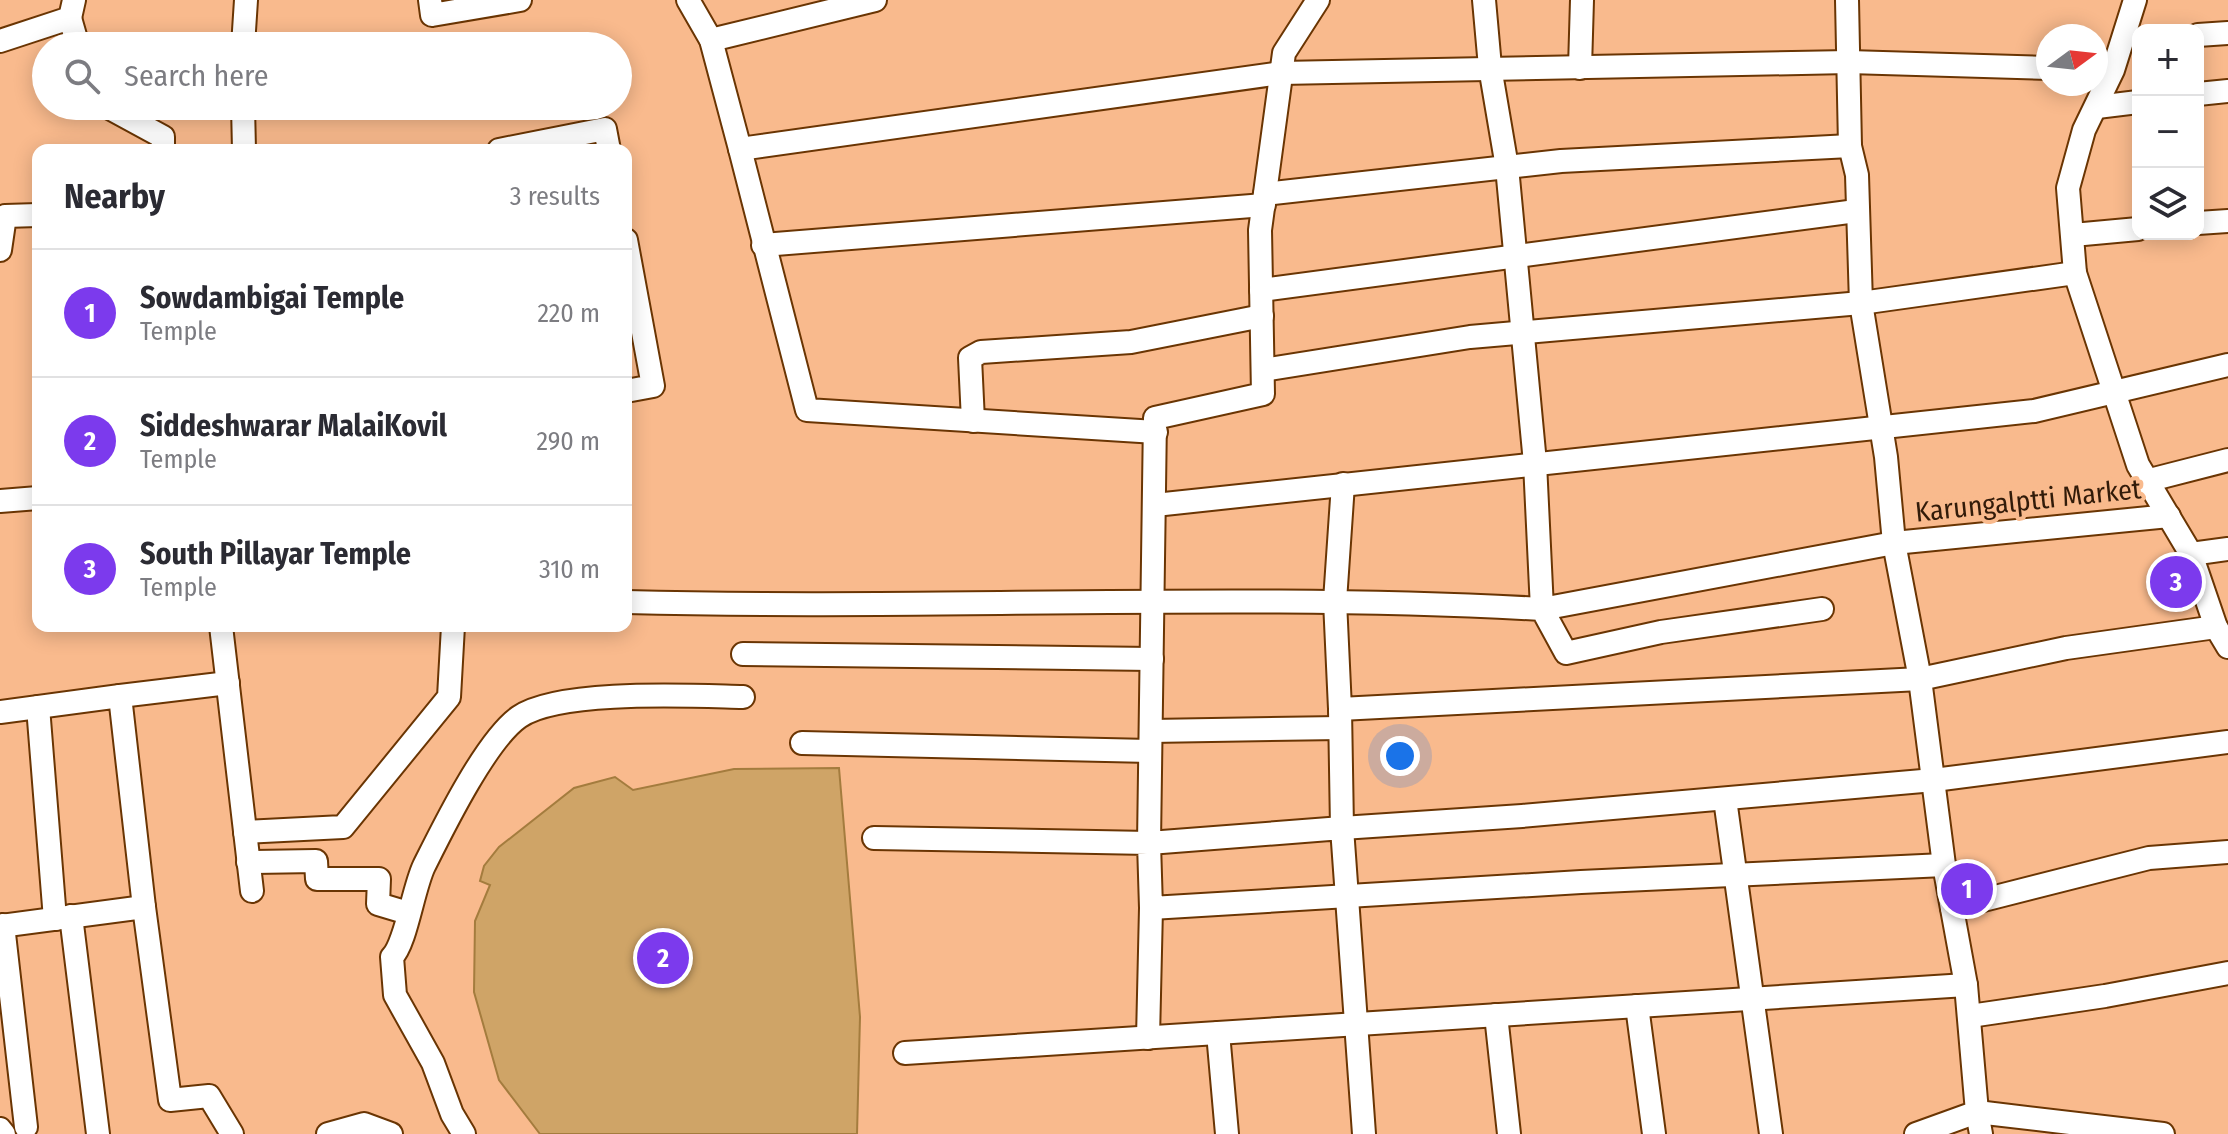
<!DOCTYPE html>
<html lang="en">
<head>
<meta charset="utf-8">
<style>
	:root { --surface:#fff; --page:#f7f7f7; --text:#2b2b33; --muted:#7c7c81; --line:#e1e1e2; --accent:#7c3aed }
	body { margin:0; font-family:"Fira Sans Condensed",sans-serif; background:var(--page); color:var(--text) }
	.controls { position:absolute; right:24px; top:24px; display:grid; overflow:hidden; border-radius:16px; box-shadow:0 4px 20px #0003 }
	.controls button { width:72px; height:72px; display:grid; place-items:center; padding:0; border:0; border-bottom:2px solid var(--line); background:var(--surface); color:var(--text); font:40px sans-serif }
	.compass { position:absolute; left:2036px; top:24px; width:72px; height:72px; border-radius:50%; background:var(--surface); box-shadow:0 4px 20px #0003; rotate:75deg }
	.you { position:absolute; left:1400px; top:756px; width:28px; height:28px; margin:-20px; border:6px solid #fff; border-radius:50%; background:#1a73e8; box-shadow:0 0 0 12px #1a73e833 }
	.badge { display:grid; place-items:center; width:52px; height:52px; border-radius:50%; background:var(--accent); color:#fff; font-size:26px; font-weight:700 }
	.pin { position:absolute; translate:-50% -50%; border:4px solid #fff; box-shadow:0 2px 8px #0006 }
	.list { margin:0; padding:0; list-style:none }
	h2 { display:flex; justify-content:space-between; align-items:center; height:104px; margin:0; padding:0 32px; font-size:34px }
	h2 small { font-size:26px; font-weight:400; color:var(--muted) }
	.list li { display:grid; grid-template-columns:52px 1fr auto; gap:24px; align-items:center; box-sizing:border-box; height:128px; padding:0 32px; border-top:2px solid var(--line) }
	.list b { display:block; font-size:30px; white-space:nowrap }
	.list p { margin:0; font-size:26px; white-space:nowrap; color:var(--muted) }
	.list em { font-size:26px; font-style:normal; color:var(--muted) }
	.icon { flex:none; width:44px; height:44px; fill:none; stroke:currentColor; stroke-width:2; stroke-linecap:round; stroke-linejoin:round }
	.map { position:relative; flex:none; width:2228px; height:1134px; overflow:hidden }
	.search { position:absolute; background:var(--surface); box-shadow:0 4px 20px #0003; left:32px; top:32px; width:600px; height:88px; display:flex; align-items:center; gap:20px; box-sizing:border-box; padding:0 28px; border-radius:44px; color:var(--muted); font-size:30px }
	.panel { position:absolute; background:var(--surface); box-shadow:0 4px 20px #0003; left:32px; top:144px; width:600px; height:488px; border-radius:16px }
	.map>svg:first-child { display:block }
	.building { fill:#cfa467; stroke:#a47c3e; stroke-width:2 }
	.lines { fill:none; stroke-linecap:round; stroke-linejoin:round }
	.minor-casing { stroke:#6a3503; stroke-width:26 }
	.minor { stroke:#fff; stroke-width:22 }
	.labels { text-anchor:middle; stroke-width:8; stroke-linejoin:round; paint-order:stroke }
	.street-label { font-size:28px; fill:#321b09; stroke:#f9ba8d }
</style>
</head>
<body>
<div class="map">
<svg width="2228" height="1134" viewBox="0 0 2228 1134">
	<rect width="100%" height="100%" fill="#f9ba8d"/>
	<polygon class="building" points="839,768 860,1017 857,1134 540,1134 499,1080 474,992 475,921 490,885 480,881 484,866 499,847 574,788 615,777 633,790 734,769"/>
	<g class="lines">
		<g class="minor-casing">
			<g id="minor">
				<polyline points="430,0 432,15 520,0"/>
				<polyline points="688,0 711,40 740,149"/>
				<polyline points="1318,0 1284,53 1260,230 1263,394 1155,418 1149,843 1342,828 1364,1134"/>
				<polyline points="1484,0 1490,67 1507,167 1535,463 1542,609 1894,543 2169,516"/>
				<polyline points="1847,0 1850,146 1857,175 1861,303 1886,457 1894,543 1920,679 1944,865 1966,985 1977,1112 1916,1134"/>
				<polyline points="2135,0 2113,70 2084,130 2068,188 2075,273 2138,465 2191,554 2216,627 2228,647"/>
				<polyline points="70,18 78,46"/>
				<polyline points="2198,35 2228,33"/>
				<polyline points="711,40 875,0"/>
				<polyline points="0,41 70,18 74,0"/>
				<polyline points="243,46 246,0"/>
				<polyline points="1580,68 1582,0"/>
				<polyline points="2198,94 2228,91"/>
				<polyline points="106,106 163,137 163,150"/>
				<polyline points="243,106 244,150"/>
				<polyline points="2097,107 2138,102"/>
				<polyline points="499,150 605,129 609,150"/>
				<polyline points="1265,194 1561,161 1850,146"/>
				<polyline points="2198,223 2228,221"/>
				<polyline points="2073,235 2138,229"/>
				<polyline points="626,240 653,386 626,391"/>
				<polyline points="763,245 1264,205"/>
				<polyline points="0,250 5,216 38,215"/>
				<polyline points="1261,290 1856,211"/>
				<polyline points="1263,370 1470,337 1861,303 2075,273"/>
				<polyline points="973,421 970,358 981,352 1131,342 1262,316"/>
				<polyline points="1156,432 807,410 740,149 1281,73 1849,62 2048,68"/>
				<polyline points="2146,481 2228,460"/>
				<polyline points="1343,484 1335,601 1340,709 1920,679 2066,648 2216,627"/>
				<polyline points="0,501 38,498"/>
				<polyline points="1155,505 2034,411 2228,365"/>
				<polyline points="2191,554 2228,549"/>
				<path d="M 626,602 C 931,610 1237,592 1542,609 L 1566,653 L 1661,632 L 1822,609"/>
				<polyline points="221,626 252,891"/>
				<polyline points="743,654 1152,659"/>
				<polyline points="120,696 228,683"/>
				<polyline points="38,707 55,919"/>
				<polyline points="1340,709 1342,828 1522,816 1934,780 2228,742"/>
				<polyline points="0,712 120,696 144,907"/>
				<polyline points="1151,731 1340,728"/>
				<polyline points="802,743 1150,751"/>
				<polyline points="1725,799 1771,1134"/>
				<polyline points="245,832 343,827 449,697 453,626"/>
				<polyline points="874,838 1149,843 1151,908 1581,882 1944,865"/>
				<polyline points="248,862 316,861 317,879 379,879 378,904 408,913"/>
				<polyline points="1952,908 2149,858 2228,852"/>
				<polyline points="71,916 98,1134"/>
				<polyline points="3,925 26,1127"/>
				<polyline points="0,926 144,907 170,1100 209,1096 232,1134"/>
				<polyline points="1637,1006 1654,1134"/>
				<polyline points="1496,1015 1509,1134"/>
				<polyline points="1970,1016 2105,996 2228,973"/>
				<polyline points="1218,1033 1227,1134"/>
				<polyline points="1148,1038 1151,908"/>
				<polyline points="905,1053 1966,985"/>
				<polyline points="0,1129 4,1134"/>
				<polyline points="328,1134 364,1124 391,1134"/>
				<path d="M 464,1134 L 452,1114 L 433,1063 L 395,995 L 392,957 C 406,943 413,889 424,866 C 443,828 486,740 519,717 C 559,689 693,696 743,697"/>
				<polyline points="1981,1134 1977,1112 2163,1134"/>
			</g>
		</g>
		<use href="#minor" class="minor"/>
	</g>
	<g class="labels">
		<g class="street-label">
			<text transform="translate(2028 500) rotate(-6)" y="10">Karungalptti Market</text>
		</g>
	</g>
</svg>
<div class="controls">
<button>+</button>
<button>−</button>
<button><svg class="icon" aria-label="layers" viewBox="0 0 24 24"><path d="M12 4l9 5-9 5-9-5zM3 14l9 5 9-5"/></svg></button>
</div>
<svg class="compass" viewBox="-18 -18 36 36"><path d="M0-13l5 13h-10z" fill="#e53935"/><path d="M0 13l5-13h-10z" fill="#7c7c81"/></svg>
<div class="you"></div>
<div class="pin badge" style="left:1967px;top:889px">1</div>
<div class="pin badge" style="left:663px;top:958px">2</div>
<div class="pin badge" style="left:2176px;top:582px">3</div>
<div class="search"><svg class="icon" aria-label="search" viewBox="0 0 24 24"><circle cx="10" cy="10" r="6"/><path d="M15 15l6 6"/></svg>Search here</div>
<section class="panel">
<h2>Nearby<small>3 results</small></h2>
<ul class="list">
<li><span class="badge">1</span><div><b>Sowdambigai Temple</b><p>Temple</p></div><em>220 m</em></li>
<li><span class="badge">2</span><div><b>Siddeshwarar MalaiKovil</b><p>Temple</p></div><em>290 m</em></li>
<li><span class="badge">3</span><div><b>South Pillayar Temple</b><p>Temple</p></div><em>310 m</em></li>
</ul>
</section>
</div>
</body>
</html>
